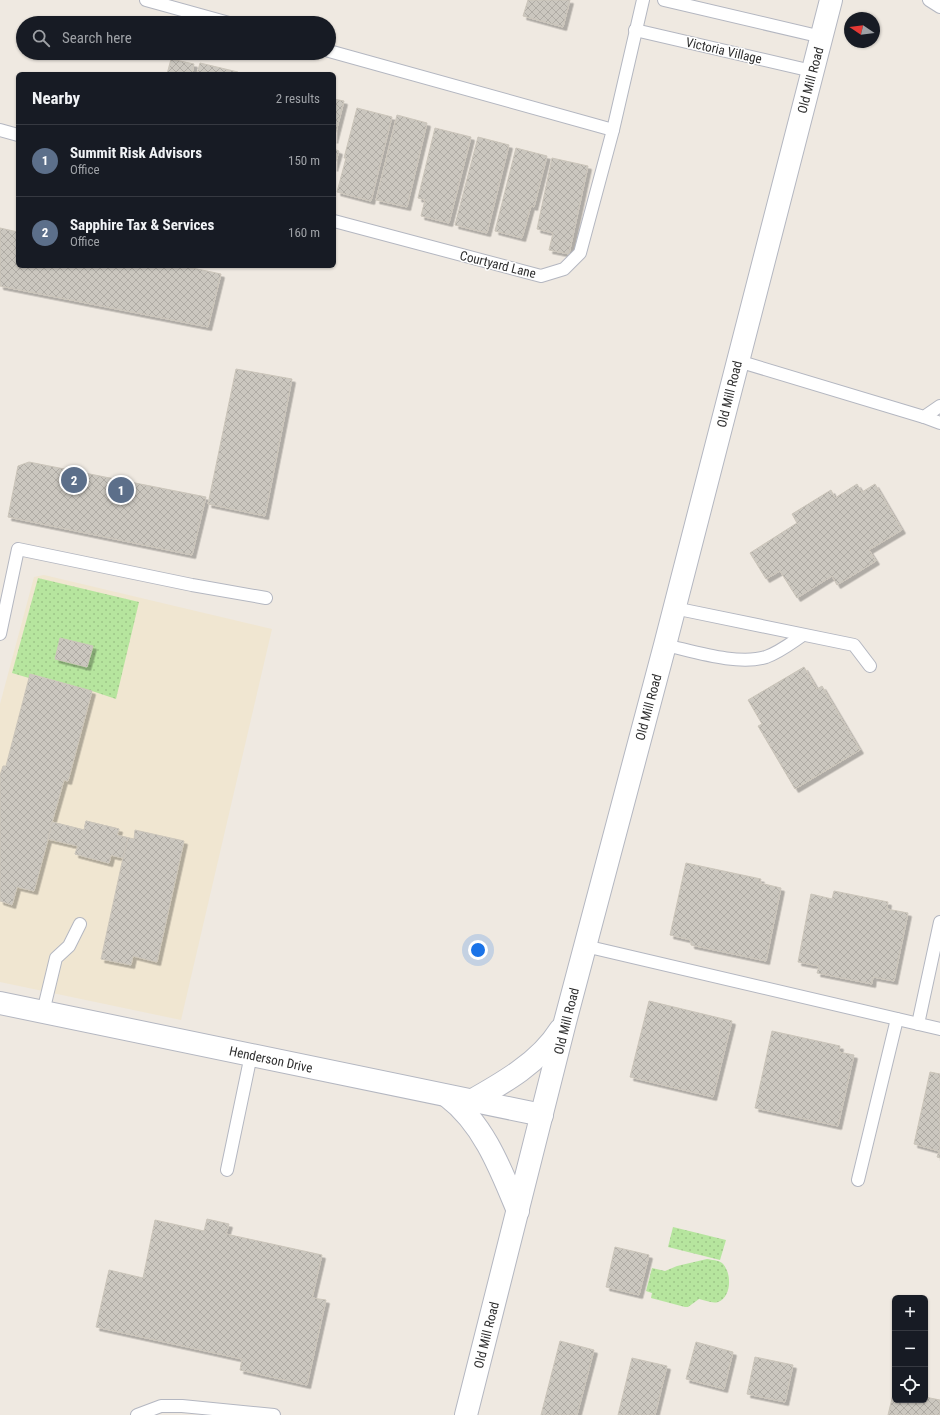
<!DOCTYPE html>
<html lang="en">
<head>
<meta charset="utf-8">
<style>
	:root { --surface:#171b24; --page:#242831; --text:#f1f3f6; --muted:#9ea1a6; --line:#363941; --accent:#7c3aed }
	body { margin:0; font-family:"Roboto Condensed",sans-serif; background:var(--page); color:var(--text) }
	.controls { position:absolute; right:12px; bottom:12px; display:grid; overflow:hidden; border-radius:6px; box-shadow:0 1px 3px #0004 }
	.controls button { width:36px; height:36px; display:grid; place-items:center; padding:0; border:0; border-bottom:1px solid var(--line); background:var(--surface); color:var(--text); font:20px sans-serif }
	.compass { position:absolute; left:844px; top:12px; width:36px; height:36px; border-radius:50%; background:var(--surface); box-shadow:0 1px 3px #0004; rotate:283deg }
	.you { position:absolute; left:478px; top:950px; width:14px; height:14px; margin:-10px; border:3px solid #fff; border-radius:50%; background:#1a73e8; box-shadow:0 0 0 6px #1a73e833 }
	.badge { display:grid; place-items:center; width:26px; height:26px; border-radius:50%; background:var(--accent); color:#fff; font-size:13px; font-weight:700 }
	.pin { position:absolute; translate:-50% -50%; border:2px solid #fff; box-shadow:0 1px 4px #0006 }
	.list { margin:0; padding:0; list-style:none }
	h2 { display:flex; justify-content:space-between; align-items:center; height:52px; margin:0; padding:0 16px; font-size:17px }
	h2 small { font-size:13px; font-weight:400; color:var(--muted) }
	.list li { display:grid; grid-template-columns:26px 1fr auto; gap:12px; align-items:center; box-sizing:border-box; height:72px; padding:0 16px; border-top:1px solid var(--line) }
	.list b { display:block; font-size:15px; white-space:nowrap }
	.list p { margin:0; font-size:13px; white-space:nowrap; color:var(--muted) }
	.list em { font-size:13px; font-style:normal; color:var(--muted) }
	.icon { flex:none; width:22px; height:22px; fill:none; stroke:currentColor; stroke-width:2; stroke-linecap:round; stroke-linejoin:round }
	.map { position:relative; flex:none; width:940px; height:1415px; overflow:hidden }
	.search { position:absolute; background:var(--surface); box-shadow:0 1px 3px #0004; left:16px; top:16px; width:320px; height:44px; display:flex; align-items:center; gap:10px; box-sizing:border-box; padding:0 14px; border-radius:22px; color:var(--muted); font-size:15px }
	.panel { position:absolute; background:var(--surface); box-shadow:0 1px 3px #0004; left:16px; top:72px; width:320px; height:196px; border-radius:6px }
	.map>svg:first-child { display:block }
	.education { fill:#f0e6d1 }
	.park { fill:url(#park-dots) }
	.building { fill:url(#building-cross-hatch); stroke:#cbc5ba; filter:url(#shadow) }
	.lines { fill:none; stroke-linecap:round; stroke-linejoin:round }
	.lane-casing { stroke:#b4b7c1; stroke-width:14 }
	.street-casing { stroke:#b4b7c1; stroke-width:24 }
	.secondary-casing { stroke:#b4b7c1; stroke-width:24 }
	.lane { stroke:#fff; stroke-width:12 }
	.street { stroke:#fff; stroke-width:22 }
	.secondary { stroke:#fff; stroke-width:22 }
	.labels { text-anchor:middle; stroke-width:3; stroke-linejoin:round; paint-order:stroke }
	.street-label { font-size:13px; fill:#2e2e2e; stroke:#fff }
</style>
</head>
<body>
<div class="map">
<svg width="940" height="1415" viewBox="0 0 940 1415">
	<defs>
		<pattern id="park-dots" width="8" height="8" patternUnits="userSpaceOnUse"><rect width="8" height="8" fill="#b6e59e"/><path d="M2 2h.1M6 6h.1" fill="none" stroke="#9dc588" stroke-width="1.8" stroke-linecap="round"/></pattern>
		<pattern id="building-cross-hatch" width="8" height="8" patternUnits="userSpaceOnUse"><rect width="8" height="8" fill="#cbc7bf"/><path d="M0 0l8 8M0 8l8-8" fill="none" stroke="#afaba4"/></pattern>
		<filter id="shadow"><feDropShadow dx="3.5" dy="3.5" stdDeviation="0" flood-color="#0004"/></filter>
	</defs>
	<rect width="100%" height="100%" fill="#efe9e1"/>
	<polygon class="education" points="44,575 272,629 181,1020 0,982 0,704 34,577"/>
	<g class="park">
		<polygon points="38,578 139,602 116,699 92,691 31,674 29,678 12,673"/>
		<polygon points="673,1227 726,1240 720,1260 668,1247"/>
		<path d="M 707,1259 C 712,1260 718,1260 722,1263 C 732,1272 732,1297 718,1302 C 712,1304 705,1300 699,1299 L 688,1307 L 685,1307 L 651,1298 L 652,1293 L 646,1291 L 652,1268 L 665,1271 L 677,1266 Z"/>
	</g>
	<g class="building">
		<polygon points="528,0 570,0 563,27 523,16"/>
		<polygon points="171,59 194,64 192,74 167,74"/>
		<polygon points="200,63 238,72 237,74 197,74"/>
		<polygon points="334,99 344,101 334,140"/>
		<polygon points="357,108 392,117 371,201 337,192 346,158 344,158"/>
		<polygon points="397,115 427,123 407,207 376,200"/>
		<polygon points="435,128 471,137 449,223 421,216 425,200 418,198"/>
		<polygon points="478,137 509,145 487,233 455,225"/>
		<polygon points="516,148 547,156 534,207 531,206 522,238 495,231"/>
		<polygon points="334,149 339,151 334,168"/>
		<polygon points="552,158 588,166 569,254 549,250 553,233 537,229"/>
		<polygon points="0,228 18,232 18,266 183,266 221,274 208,327 0,286"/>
		<polygon points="236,369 292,379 265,516 208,504"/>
		<polygon points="29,462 206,497 192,555 8,517 18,466"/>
		<polygon points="857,484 862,492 875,484 902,530 869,550 876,561 837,585 832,576 797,598 780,571 766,579 750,553 797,523 792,514 831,490 835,498"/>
		<polygon points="60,638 93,646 87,667 55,659"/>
		<polygon points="804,667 817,689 822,686 860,750 795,789 758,726 762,724 748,700"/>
		<polygon points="30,674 92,691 68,781 64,780 52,822 84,830 86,821 119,829 117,835 134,839 135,830 184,841 157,962 133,956 131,965 101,959 123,858 111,855 109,863 75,854 78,846 48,839 34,891 17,887 12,905 0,901 0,775 3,766 6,766"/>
		<polygon points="86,821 119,829 117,835 128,838 123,858 111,855 109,863 75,854 78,846 48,839 52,822 84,830"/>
		<polygon points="686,863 761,879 760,883 781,888 766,961 691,945 691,940 670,935"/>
		<polygon points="834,891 888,902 887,909 908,913 894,981 873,977 872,984 817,973 819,966 798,962 811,894 832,899"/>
		<polygon points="649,1001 732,1021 713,1097 630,1077"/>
		<polygon points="772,1031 840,1046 839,1052 854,1055 838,1126 755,1108"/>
		<polygon points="930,1072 940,1074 940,1158 937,1157 939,1151 914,1144"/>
		<polygon points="207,1219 229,1224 226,1234 322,1255 312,1298 326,1300 307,1385 240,1370 242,1359 96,1327 109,1270 143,1278 155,1220 204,1231"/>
		<polygon points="615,1247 649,1255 639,1295 606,1287"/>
		<polygon points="560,1341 594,1350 577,1415 541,1415"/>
		<polygon points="696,1342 733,1352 724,1389 686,1379"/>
		<polygon points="755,1357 793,1365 785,1402 747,1394"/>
		<polygon points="632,1358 667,1366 655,1415 618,1415"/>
		<polygon points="894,1390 895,1390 895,1400 925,1400 925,1397 940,1400 940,1415 888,1415"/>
	</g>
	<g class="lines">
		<g class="lane-casing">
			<g id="lane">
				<polyline points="146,0 229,23"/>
				<polyline points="664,0 822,37"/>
				<polyline points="929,0 940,7"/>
				<polyline points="635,30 812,71"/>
				<polyline points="329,51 613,130"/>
				<polyline points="0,130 18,135"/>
				<polyline points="334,221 541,276 564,269 580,253 613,130 643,0"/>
				<polyline points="738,361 924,417 940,406"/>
				<polyline points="924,417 940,423"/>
				<polyline points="674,608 854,645 870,666"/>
				<polyline points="0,634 18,549 192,585 266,598"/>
				<path d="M 665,645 C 693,651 738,666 766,657 C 780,652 791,643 803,635"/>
				<polyline points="585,946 940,1029"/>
				<polyline points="43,1012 56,958 69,946 80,924"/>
				<polyline points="918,1024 940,922"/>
				<polyline points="227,1170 251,1055"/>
				<polyline points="858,1180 897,1019"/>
				<polyline points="137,1415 161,1406 182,1406 274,1415"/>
			</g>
		</g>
		<g class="street-casing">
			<polyline id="street" points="0,1003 542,1115"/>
		</g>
		<g class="secondary-casing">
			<g id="secondary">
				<path d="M 447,1096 C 484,1124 501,1170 518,1211"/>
				<path d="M 471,1101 C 503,1083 540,1062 560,1030"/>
				<polyline points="466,1415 565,1022 665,645 831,0"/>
			</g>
		</g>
		<use href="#lane" class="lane"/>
		<use href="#street" class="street"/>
		<use href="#secondary" class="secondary"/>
	</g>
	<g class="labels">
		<g class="street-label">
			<text transform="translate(724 50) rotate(13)" y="5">Victoria Village</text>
			<text transform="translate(810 80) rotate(-75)" y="5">Old Mill Road</text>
			<text transform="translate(498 264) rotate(14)" y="5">Courtyard Lane</text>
			<text transform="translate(729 394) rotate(-76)" y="5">Old Mill Road</text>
			<text transform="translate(648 707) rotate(-75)" y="5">Old Mill Road</text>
			<text transform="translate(566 1021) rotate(-76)" y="5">Old Mill Road</text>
			<text transform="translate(271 1059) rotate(12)" y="5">Henderson Drive</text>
			<text transform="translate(486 1335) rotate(-76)" y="5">Old Mill Road</text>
		</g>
	</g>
</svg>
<div class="controls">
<button>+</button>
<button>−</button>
<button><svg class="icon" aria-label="locate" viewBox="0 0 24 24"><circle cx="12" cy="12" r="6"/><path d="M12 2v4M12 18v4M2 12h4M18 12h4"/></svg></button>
</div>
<svg class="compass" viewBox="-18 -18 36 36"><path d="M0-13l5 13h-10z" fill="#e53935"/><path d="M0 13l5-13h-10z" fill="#9ea1a6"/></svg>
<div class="you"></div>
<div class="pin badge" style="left:121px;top:490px;background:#5c6f8a">1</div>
<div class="pin badge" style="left:74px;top:480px;background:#5c6f8a">2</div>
<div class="search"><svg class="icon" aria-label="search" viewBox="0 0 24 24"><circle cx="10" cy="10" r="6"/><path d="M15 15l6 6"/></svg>Search here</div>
<section class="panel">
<h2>Nearby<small>2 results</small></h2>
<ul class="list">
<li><span class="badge" style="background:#5c6f8a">1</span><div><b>Summit Risk Advisors</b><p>Office</p></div><em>150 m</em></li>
<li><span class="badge" style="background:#5c6f8a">2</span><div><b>Sapphire Tax &amp; Services</b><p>Office</p></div><em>160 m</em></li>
</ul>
</section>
</div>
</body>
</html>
